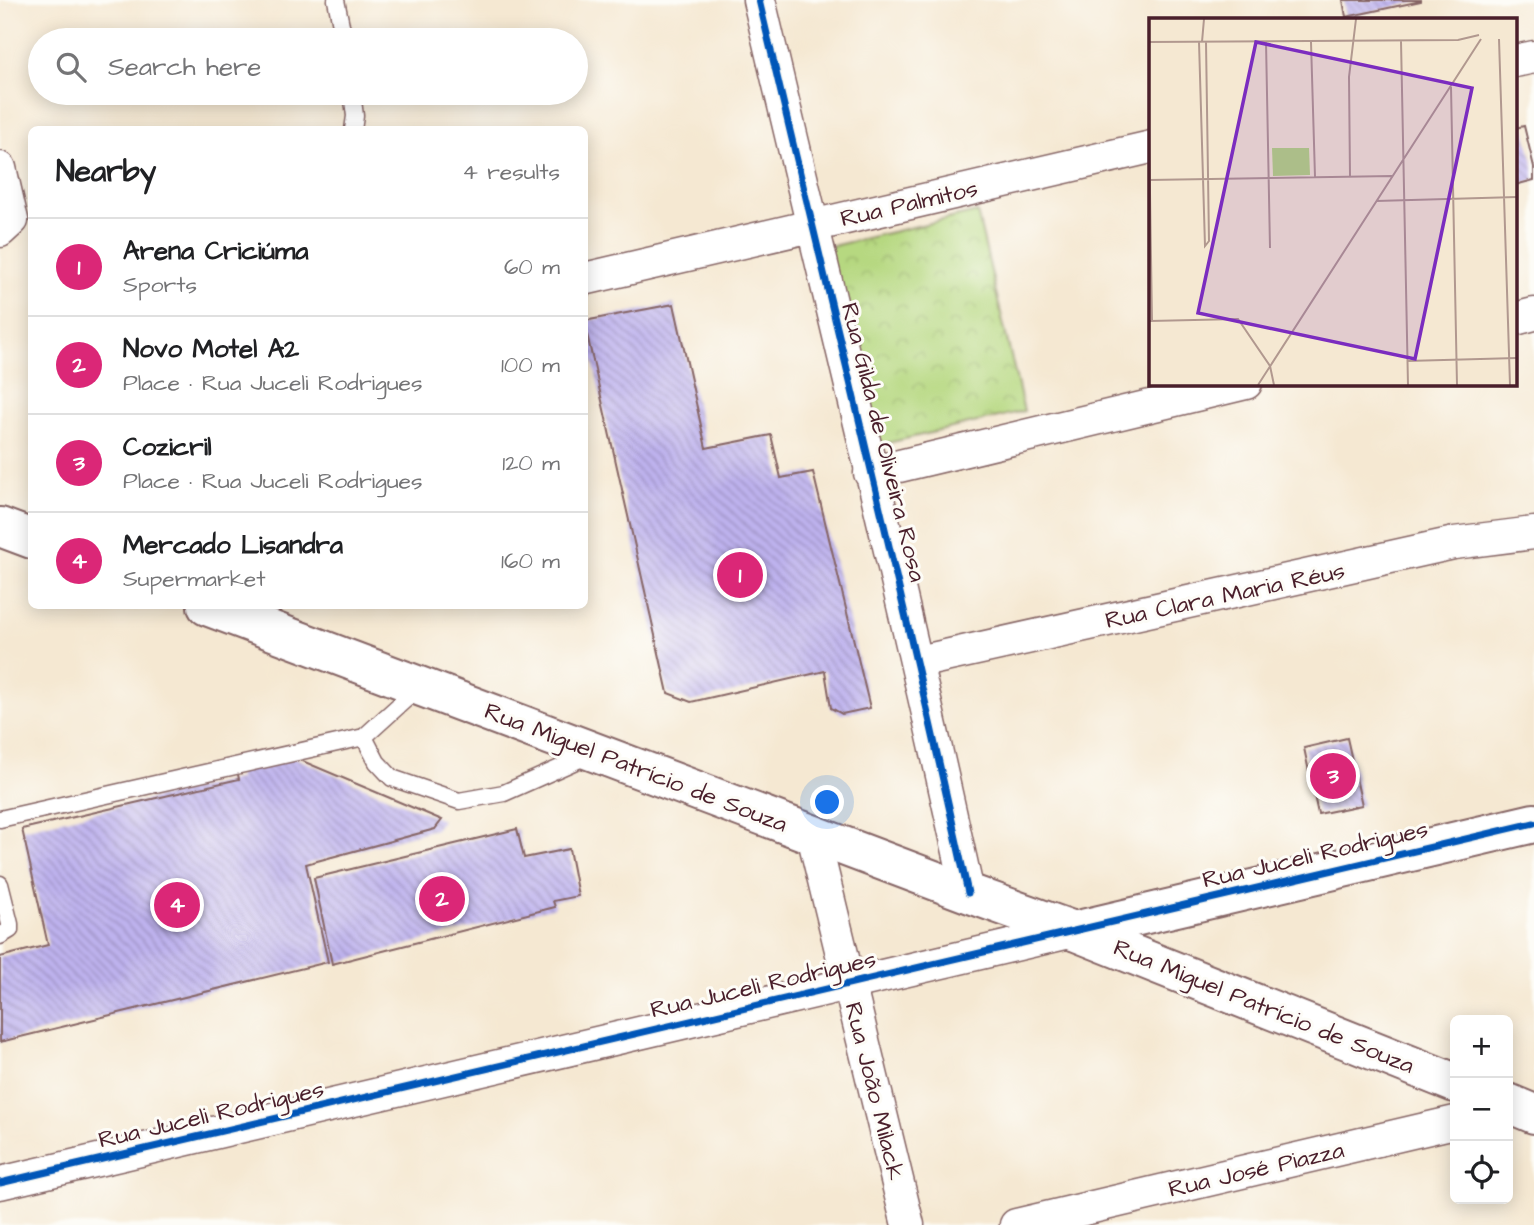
<!DOCTYPE html>
<html lang="en">
<head>
<meta charset="utf-8">
<style>
	:root { --surface:#fff; --page:#f6f6f6; --text:#202124; --muted:#757577; --line:#e0e0e0; --accent:#db2777 }
	body { margin:0; font-family:"Architects Daughter",sans-serif; background:var(--page); color:var(--text) }
	.controls { position:absolute; right:21px; bottom:21px; display:grid; overflow:hidden; border-radius:10px; box-shadow:0 4px 18px #0003 }
	.controls button { width:63px; height:63px; display:grid; place-items:center; padding:0; border:0; border-bottom:2px solid var(--line); background:var(--surface); color:var(--text); font:35px sans-serif }
	.you { position:absolute; left:828px; top:803px; width:24px; height:24px; margin:-18px; border:5px solid #fff; border-radius:50%; background:#1a73e8; box-shadow:0 0 0 10px #1a73e833 }
	.badge { display:grid; place-items:center; width:46px; height:46px; border-radius:50%; background:var(--accent); color:#fff; font-size:23px; font-weight:700 }
	.pin { position:absolute; translate:-50% -50%; border:4px solid #fff; box-shadow:0 2px 7px #0006 }
	.list { margin:0; padding:0; list-style:none }
	h2 { display:flex; justify-content:space-between; align-items:center; height:91px; margin:0; padding:0 28px; font-size:30px }
	h2 small { font-size:23px; font-weight:400; color:var(--muted) }
	.list li { display:grid; grid-template-columns:46px 1fr auto; gap:21px; align-items:center; box-sizing:border-box; height:98px; padding:0 28px; border-top:2px solid var(--line) }
	.list b { display:block; font-size:26px; white-space:nowrap }
	.list p { margin:0; font-size:23px; white-space:nowrap; color:var(--muted) }
	.list em { font-size:23px; font-style:normal; color:var(--muted) }
	.icon { flex:none; width:38px; height:38px; fill:none; stroke:currentColor; stroke-width:2; stroke-linecap:round; stroke-linejoin:round }
	.map { position:relative; flex:none; width:1534px; height:1225px; overflow:hidden }
	.search { position:absolute; background:var(--surface); box-shadow:0 4px 18px #0003; left:28px; top:28px; width:560px; height:77px; display:flex; align-items:center; gap:18px; box-sizing:border-box; padding:0 24px; border-radius:38px; color:var(--muted); font-size:26px }
	.panel { position:absolute; background:var(--surface); box-shadow:0 4px 18px #0003; left:28px; top:126px; width:560px; height:483px; border-radius:10px }
	.map>svg:first-child { display:block }
	.park { fill:url(#park-crowns); stroke:#807c56; stroke-width:2 }
	.building { fill:url(#building-back-hatch) }
	.lines { fill:none; stroke-linecap:round; stroke-linejoin:round }
	.lane-casing { stroke:#866565; stroke-width:19 }
	.street-casing { stroke:#866565; stroke-width:35 }
	.secondary-casing { stroke:#866565; stroke-width:42 }
	.lane { stroke:#fff; stroke-width:16 }
	.street { stroke:#fff; stroke-width:32 }
	.secondary { stroke:#fff; stroke-width:38 }
	.cycleway-casing { stroke:#fdfcf7; stroke-width:11 }
	.cycleway { stroke:#0057b8; stroke-width:7 }
	.labels { text-anchor:middle; stroke-width:6; stroke-linejoin:round; paint-order:stroke }
	.street-label { font-size:24px; fill:#4a1f2b; stroke:#fdfcf7 }
	.inset-road { fill:none; stroke:#b1988f; stroke-width:2 }
	.view { fill:#7b2cbf; fill-opacity:0.15; stroke:#7b2cbf; stroke-width:3.5 }
	.inset-edge { fill:none; stroke:#4a1f2b; stroke-width:3.5 }
</style>
</head>
<body>
<div class="map">
<svg width="1534" height="1225" viewBox="0 0 1534 1225">
	<defs>
		<pattern id="park-crowns" width="20" height="18" patternUnits="userSpaceOnUse" patternTransform="scale(1.75)"><rect width="20" height="18" fill="#b6d880"/><path d="M2 6a3 3 0 1 1 6 0M12 15a3 3 0 1 1 6 0" fill="none" stroke="#9eb96f"/></pattern>
		<pattern id="building-back-hatch" width="6" height="6" patternUnits="userSpaceOnUse" patternTransform="scale(1.75)"><rect width="6" height="6" fill="#beb2ee"/><path d="M-1 5l2 2M0 0l6 6M5-1l2 2" fill="none" stroke="#9c90c1"/></pattern>
	</defs>
	<rect width="100%" height="100%" fill="#fdfcf7"/>
	<filter id="ink" filterUnits="userSpaceOnUse"><feTurbulence type="fractalNoise" baseFrequency=".0143" numOctaves="2"/><feDisplacementMap in="SourceGraphic" scale="14" xChannelSelector="R" yChannelSelector="G"/><feConvolveMatrix kernelMatrix="1 2 1 2 8 2 1 2 1" color-interpolation-filters="sRGB"/></filter>
	<filter id="wash" filterUnits="userSpaceOnUse"><feTurbulence type="fractalNoise" baseFrequency=".00686" numOctaves="4" result="noise"/><feDisplacementMap in="SourceGraphic" scale="28" xChannelSelector="R" yChannelSelector="G"/><feGaussianBlur stdDeviation="1.57" result="paint"/><feColorMatrix in="noise" values="0 0 0 0 0 0 0 0 0 0 0 0 0 0 0 0 0 1.4 0 .05"/><feComposite in="paint" operator="in"/></filter>
	<g filter="url(#wash)">
		<rect width="100%" height="100%" fill="#f5e8d2"/>
		<polygon class="park" points="977,212 1024,411 875,446 828,247"/>
		<g id="blocks">
			<g class="building">
				<polygon points="1343,0 1421,0 1421,1 1346,17"/>
				<polygon points="1524,126 1534,167 1534,180 1515,185 1515,128"/>
				<polygon points="674,304 706,448 771,435 781,478 813,472 870,708 842,714 831,708 825,671 691,702 668,693 584,321"/>
				<polygon points="1347,738 1362,805 1318,814 1304,748"/>
				<polygon points="286,754 442,820 435,829 306,864 328,962 0,1042 0,957 48,945 22,829 239,779 237,770"/>
				<polygon points="517,829 524,858 569,849 578,896 553,901 555,907 332,964 314,878"/>
			</g>
		</g>
	</g>
	<g filter="url(#ink)">
		<use href="#blocks" fill-opacity="0" stroke="#866565" stroke-width="2"/>
		<g class="lines">
			<g class="lane-casing">
				<g id="lane">
					<polyline points="336,0 344,40"/>
					<polyline points="352,93 355,116 353,130"/>
					<polyline points="364,737 377,762 392,778 459,801 504,793 589,755"/>
					<polyline points="0,819 364,737 418,688"/>
					<polyline points="0,884 10,924 10,930 0,936"/>
				</g>
			</g>
			<g class="street-casing">
				<g id="street">
					<path d="M 759,0 C 829,298 903,594 968,893"/>
					<polyline points="1515,61 1534,57"/>
					<polyline points="0,168 12,220 0,231"/>
					<polyline points="584,279 1151,147"/>
					<polyline points="1515,319 1534,314"/>
					<polyline points="870,473 1246,383"/>
					<polyline points="918,662 1454,543 1534,533"/>
					<polyline points="813,835 908,1225"/>
					<polyline points="0,1183 1074,931"/>
					<polyline points="1016,1225 1455,1122"/>
				</g>
			</g>
			<g class="secondary-casing">
				<g id="secondary">
					<polyline points="0,527 32,539"/>
					<polyline points="207,606 968,893 1074,931 1455,1083"/>
					<polyline points="1074,931 1534,823"/>
					<polyline points="1508,1103 1534,1114"/>
				</g>
			</g>
			<use href="#lane" class="lane"/>
			<use href="#street" class="street"/>
			<use href="#secondary" class="secondary"/>
			<g class="cycleway-casing">
				<g id="cycleway">
					<path d="M 759,0 C 829,298 903,594 968,893"/>
					<polyline points="0,1183 1534,823"/>
				</g>
			</g>
			<use href="#cycleway" class="cycleway"/>
		</g>
	</g>
	<g class="labels">
		<g class="street-label">
			<text transform="translate(909 203) rotate(-13)" y="8">Rua Palmitos</text>
			<text transform="translate(884 442) rotate(76)" y="8">Rua Gilda de Oliveira Rosa</text>
			<text transform="translate(1225 595) rotate(-12)" y="8">Rua Clara Maria Réus</text>
			<text transform="translate(636 767) rotate(21)" y="8">Rua Miguel Patrício de Souza</text>
			<text transform="translate(1315 854) rotate(-13)" y="8">Rua Juceli Rodrigues</text>
			<text transform="translate(763 984) rotate(-13)" y="8">Rua Juceli Rodrigues</text>
			<text transform="translate(1264 1006) rotate(22)" y="8">Rua Miguel Patrício de Souza</text>
			<text transform="translate(875 1091) rotate(76)" y="8">Rua João Milack</text>
			<text transform="translate(211 1114) rotate(-13)" y="8">Rua Juceli Rodrigues</text>
			<text transform="translate(1256 1169) rotate(-13)" y="8">Rua José Piazza</text>
		</g>
	</g>
	<g transform="translate(1149 18)">
		<rect width="368" height="368" fill="#f5e8d2"/>
		<path d="M 123,130 L 160,130 L 161,157 L 124,158 Z" fill="#b6d880"/>
		<path class="inset-road" d="M 350,21 L 361,367M 252,23 L 259,367M 0,24 L 309,22 L 330,17M 50,24 L 56,228 L 60,223 L 57,24M 53,24 L 55,1M 117,24 L 121,230M 162,24 L 166,159M 302,69 L 308,367M 0,110 L 3,303M 201,158 L 200,59 L 207,1M 0,162 L 243,158M 227,183 L 368,179M 1,303 L 89,301 L 121,348 L 125,367M 258,343 L 368,340M 109,367 L 332,21"/>
		<path class="view" d="M 107,24 L 323,70 L 266,341 L 49,295 Z"/>
		<rect width="368" height="368" class="inset-edge"/>
	</g>
</svg>
<div class="controls">
<button>+</button>
<button>−</button>
<button><svg class="icon" aria-label="locate" viewBox="0 0 24 24"><circle cx="12" cy="12" r="6"/><path d="M12 2v4M12 18v4M2 12h4M18 12h4"/></svg></button>
</div>
<div class="you"></div>
<div class="pin badge" style="left:740px;top:575px">1</div>
<div class="pin badge" style="left:442px;top:899px">2</div>
<div class="pin badge" style="left:1333px;top:776px">3</div>
<div class="pin badge" style="left:177px;top:905px">4</div>
<div class="search"><svg class="icon" aria-label="search" viewBox="0 0 24 24"><circle cx="10" cy="10" r="6"/><path d="M15 15l6 6"/></svg>Search here</div>
<section class="panel">
<h2>Nearby<small>4 results</small></h2>
<ul class="list">
<li><span class="badge">1</span><div><b>Arena Criciúma</b><p>Sports</p></div><em>60 m</em></li>
<li><span class="badge">2</span><div><b>Novo Motel A2</b><p>Place · Rua Juceli Rodrigues</p></div><em>100 m</em></li>
<li><span class="badge">3</span><div><b>Cozicril</b><p>Place · Rua Juceli Rodrigues</p></div><em>120 m</em></li>
<li><span class="badge">4</span><div><b>Mercado Lisandra</b><p>Supermarket</p></div><em>160 m</em></li>
</ul>
</section>
</div>
</body>
</html>
